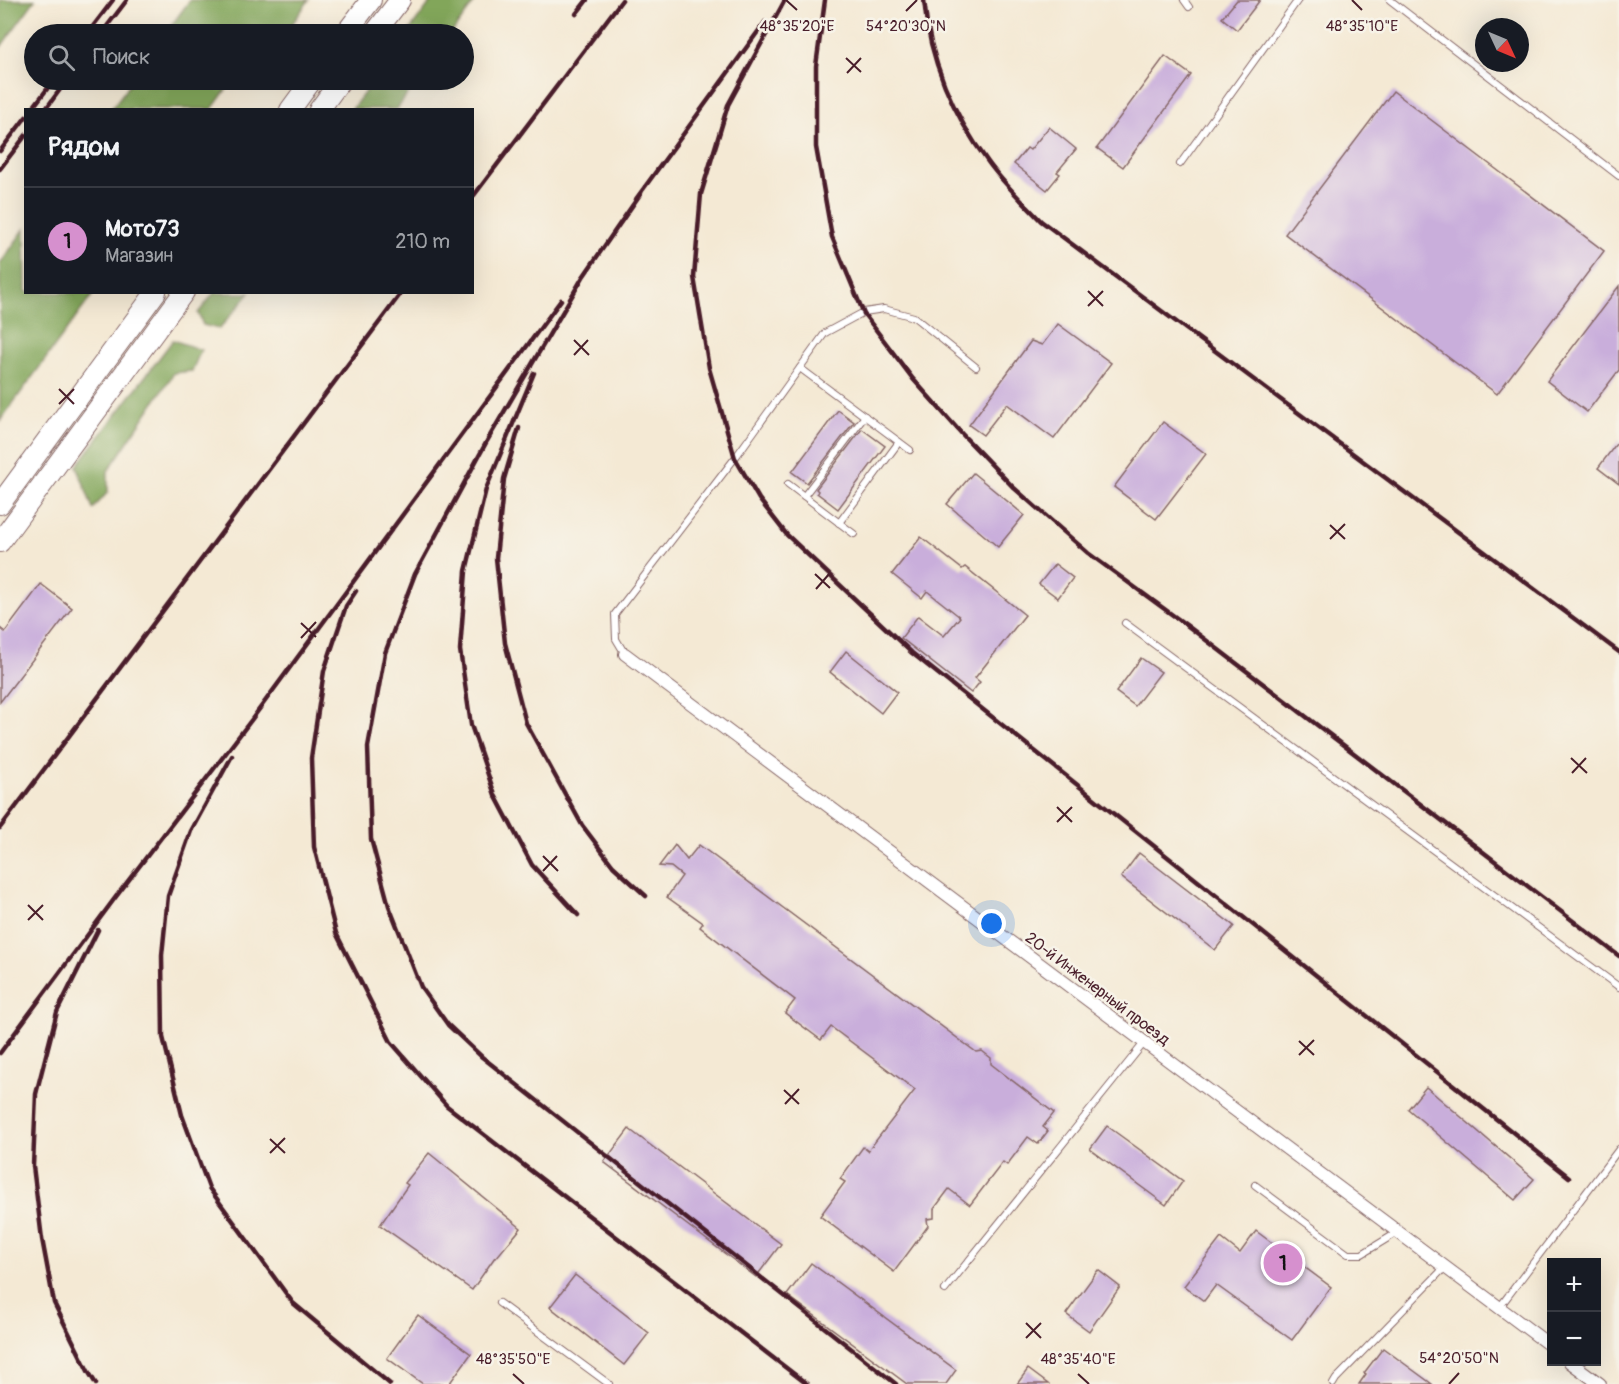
<!DOCTYPE html>
<html lang="ru">
<head>
<meta charset="utf-8">
<style>
	:root { --surface:#171b24; --page:#20242c; --text:#f1f3f6; --muted:#9ea1a6; --line:#363941; --accent:#d690ce }
	body { margin:0; font-family:Pangolin,sans-serif; background:var(--page); color:var(--text) }
	.controls { position:absolute; right:18px; bottom:18px; display:grid; overflow:hidden; border-radius:0px; box-shadow:0 6px 24px #0002 }
	.controls button { width:54px; height:54px; display:grid; place-items:center; padding:0; border:0; border-bottom:2px solid var(--line); background:var(--surface); color:var(--text); font:30px sans-serif }
	.compass { position:absolute; left:1475px; top:18px; width:54px; height:54px; border-radius:50%; background:var(--surface); box-shadow:0 6px 24px #0002; rotate:134deg }
	.you { position:absolute; left:992px; top:924px; width:21px; height:21px; margin:-15px; border:4px solid #fff; border-radius:50%; background:#1a73e8; box-shadow:0 0 0 9px #1a73e833 }
	.badge { display:grid; place-items:center; width:39px; height:39px; border-radius:50%; background:var(--accent); color:#111; font-size:20px; font-weight:700 }
	.pin { position:absolute; translate:-50% -50%; border:3px solid #fff; box-shadow:0 2px 6px #0006 }
	.list { margin:0; padding:0; list-style:none }
	h2 { display:flex; justify-content:space-between; align-items:center; height:78px; margin:0; padding:0 24px; font-size:26px }
	h2 small { font-size:20px; font-weight:400; color:var(--muted) }
	.list li { display:grid; grid-template-columns:39px 1fr auto; gap:18px; align-items:center; box-sizing:border-box; height:108px; padding:0 24px; border-top:2px solid var(--line) }
	.list b { display:block; font-size:22px; white-space:nowrap }
	.list p { margin:0; font-size:20px; white-space:nowrap; color:var(--muted) }
	.list em { font-size:20px; font-style:normal; color:var(--muted) }
	.icon { flex:none; width:33px; height:33px; fill:none; stroke:currentColor; stroke-width:2; stroke-linecap:round; stroke-linejoin:round }
	.map { position:relative; flex:none; width:1619px; height:1384px; overflow:hidden }
	.search { position:absolute; background:var(--surface); box-shadow:0 6px 24px #0002; left:24px; top:24px; width:450px; height:66px; display:flex; align-items:center; gap:15px; box-sizing:border-box; padding:0 21px; border-radius:33px; color:var(--muted); font-size:22px }
	.panel { position:absolute; background:var(--surface); box-shadow:0 6px 24px #0002; left:24px; top:108px; width:450px; height:186px; border-radius:0px }
	.map>svg:first-child { display:block }
	.forest { fill:#82a65a; stroke:#666242; stroke-width:1.5 }
	.building { fill:#c9aedb }
	.lines { fill:none; stroke-linecap:round; stroke-linejoin:round }
	.service-casing { stroke:#866666; stroke-width:8 }
	.minor-casing { stroke:#866666; stroke-width:14 }
	.trunk-casing { stroke:#866666; stroke-width:22 }
	.service { stroke:#fff; stroke-width:6 }
	.minor { stroke:#fff; stroke-width:12 }
	.trunk { stroke:#fff; stroke-width:20 }
	.rail { stroke:#4a1f2b; stroke-width:4.5 }
	.ticks { fill:none; stroke:#4a1f2b; stroke-width:2 }
	.labels { text-anchor:middle; stroke-width:5; stroke-linejoin:round; paint-order:stroke }
	.street-label { font-size:16px; fill:#4a1f2b; stroke:#f7f3e8 }
	.ticks-label { font-size:15px; text-anchor:middle; fill:#4a1f2b; stroke:#f7f3e8; stroke-width:5; stroke-linejoin:round; paint-order:stroke }
</style>
</head>
<body>
<div class="map">
<svg width="1619" height="1384" viewBox="0 0 1619 1384">
	<rect width="100%" height="100%" fill="#f7f3e8"/>
	<filter id="ink" filterUnits="userSpaceOnUse"><feTurbulence type="fractalNoise" baseFrequency=".0167" numOctaves="2"/><feDisplacementMap in="SourceGraphic" scale="12" xChannelSelector="R" yChannelSelector="G"/><feConvolveMatrix kernelMatrix="1 2 1 2 8 2 1 2 1" color-interpolation-filters="sRGB"/></filter>
	<filter id="wash" filterUnits="userSpaceOnUse"><feTurbulence type="fractalNoise" baseFrequency=".008" numOctaves="4" result="noise"/><feDisplacementMap in="SourceGraphic" scale="24" xChannelSelector="R" yChannelSelector="G"/><feGaussianBlur stdDeviation="1.35" result="paint"/><feColorMatrix in="noise" values="0 0 0 0 0 0 0 0 0 0 0 0 0 0 0 0 0 1.4 0 .05"/><feComposite in="paint" operator="in"/></filter>
	<g filter="url(#wash)">
		<rect width="100%" height="100%" fill="#f4e9d4"/>
		<g class="forest">
			<polygon points="0,0 35,0 0,48"/>
			<polygon points="190,0 309,0 285,34 165,34"/>
			<polygon points="432,0 476,0 451,34 407,34"/>
			<polygon points="133,80 238,80 231,83 212,109 111,109"/>
			<polygon points="374,80 418,80 397,109 352,109"/>
			<polygon points="25,228 26,292 94,293 0,421 0,264"/>
			<polygon points="214,293 250,293 219,329 203,325 198,313"/>
			<polygon points="173,340 201,350 192,371 174,373 108,471 108,492 93,509 77,466"/>
		</g>
		<g id="blocks">
			<g class="building">
				<polygon points="1237,0 1260,0 1237,30 1222,18"/>
				<polygon points="1165,56 1191,75 1123,167 1097,148"/>
				<polygon points="1393,91 1604,251 1497,394 1285,234"/>
				<polygon points="1049,127 1076,149 1057,172 1060,174 1047,190 1014,164 1027,148 1030,150"/>
				<polygon points="1619,286 1619,370 1587,412 1547,381"/>
				<polygon points="1058,324 1111,363 1054,439 1007,404 983,435 969,425 1031,341 1042,345"/>
				<polygon points="838,410 854,422 807,483 792,472"/>
				<polygon points="1163,422 1206,454 1156,519 1114,487"/>
				<polygon points="862,429 885,446 838,509 817,493 818,491 816,489"/>
				<polygon points="1619,440 1619,484 1598,468"/>
				<polygon points="973,473 1024,515 998,547 947,504"/>
				<polygon points="921,537 962,569 965,567 1025,615 975,678 980,682 971,693 901,638 918,616 944,636 960,617 927,591 922,598 892,574"/>
				<polygon points="1055,564 1073,578 1058,598 1039,584"/>
				<polygon points="41,584 72,608 0,702 0,628 5,632"/>
				<polygon points="846,651 897,692 881,713 830,672"/>
				<polygon points="1141,658 1161,672 1135,706 1116,692"/>
				<polygon points="675,845 687,860 699,845 976,1052 982,1051 991,1058 991,1064 1054,1113 1043,1127 1048,1131 1038,1144 1028,1137 1007,1165 1003,1162 970,1205 949,1189 934,1209 934,1218 927,1219 928,1226 894,1272 820,1216 845,1182 840,1179 863,1147 868,1151 915,1090 831,1027 821,1040 785,1013 795,1000 700,927 703,923 667,897 682,876 671,867 659,866"/>
				<polygon points="1139,853 1234,926 1215,950 1121,877"/>
				<polygon points="1426,1087 1534,1179 1515,1200 1408,1109"/>
				<polygon points="1107,1126 1183,1181 1166,1205 1090,1149"/>
				<polygon points="629,1129 781,1244 756,1277 604,1162"/>
				<polygon points="429,1153 521,1228 496,1258 495,1257 472,1290 380,1225 408,1185 405,1183"/>
				<polygon points="1256,1231 1331,1287 1292,1340 1216,1285 1204,1301 1184,1286 1221,1238 1240,1253"/>
				<polygon points="811,1263 956,1370 946,1384 907,1384 787,1295"/>
				<polygon points="1098,1270 1120,1287 1089,1331 1066,1314"/>
				<polygon points="575,1275 649,1333 624,1365 550,1307"/>
				<polygon points="418,1315 471,1354 449,1384 423,1384 387,1358"/>
				<polygon points="1383,1348 1432,1384 1359,1384 1366,1374 1364,1373"/>
				<polygon points="1028,1369 1048,1384 1017,1384"/>
			</g>
		</g>
	</g>
	<g filter="url(#ink)">
		<use href="#blocks" fill-opacity="0" stroke="#866666" stroke-width="1.5"/>
		<g class="lines">
			<g class="service-casing">
				<g id="service">
					<polyline points="1184,0 1189,7"/>
					<polyline points="1390,0 1619,176"/>
					<polyline points="1180,164 1298,0"/>
					<polyline points="800,368 910,450"/>
					<polyline points="788,484 854,534"/>
					<polyline points="804,496 865,416"/>
					<polyline points="839,523 899,442"/>
					<polyline points="1125,623 1619,987"/>
					<polyline points="625,654 616,639 615,614 735,458 825,333 864,312 884,309 914,317 976,367"/>
					<polyline points="1255,1185 1348,1254 1362,1254 1398,1232"/>
					<polyline points="945,1290 1144,1043"/>
					<polyline points="499,1303 609,1384"/>
					<polyline points="1499,1308 1619,1149"/>
					<polyline points="1333,1384 1336,1379 1445,1267"/>
				</g>
			</g>
			<g class="minor-casing">
				<g id="minor">
					<polyline points="625,654 1552,1347"/>
					<polyline points="1570,1362 1600,1384"/>
				</g>
			</g>
			<g class="trunk-casing">
				<g id="trunk">
					<polyline points="345,34 371,0"/>
					<polyline points="374,34 400,0"/>
					<polyline points="290,110 312,80"/>
					<polyline points="319,110 341,80"/>
					<polyline points="0,504 156,292"/>
					<polyline points="0,542 184,292"/>
				</g>
			</g>
			<use href="#service" class="service"/>
			<use href="#minor" class="minor"/>
			<use href="#trunk" class="trunk"/>
			<g class="rail">
				<polyline points="785,0 728,105 701,194 694,277 709,368 735,458 759,499 787,535 912,653 1569,1177"/>
				<polyline points="825,0 816,66 816,147 832,237 864,314 913,379 962,434 1013,487 1088,553 1189,627 1619,956"/>
				<path d="M 924,0 C 929,59 953,115 988,162 C 1003,183 1023,202 1041,221 L 1619,652"/>
				<polyline points="576,14 587,0"/>
				<polyline points="87,34 113,0"/>
				<polyline points="101,34 127,0"/>
				<polyline points="31,110 54,80"/>
				<polyline points="45,110 67,80"/>
				<polyline points="0,151 26,117"/>
				<polyline points="0,169 26,135"/>
				<polyline points="641,193 583,277 487,441 415,574 385,653 368,747 371,839 389,906 421,987 448,1025 482,1057 896,1384"/>
				<polyline points="472,198 622,0"/>
				<polyline points="636,199 765,22"/>
				<polyline points="534,373 486,489 466,571 460,650 471,725 495,795 532,865 578,915"/>
				<polyline points="519,428 504,479 496,558 505,643 526,723 582,825 613,866 646,896"/>
				<polyline points="356,591 346,606 324,671 311,758 314,847 336,933 391,1042 447,1106 807,1384"/>
				<polyline points="232,756 191,831 168,896 162,955 163,1037 182,1115 209,1188 293,1303 390,1384"/>
				<polyline points="0,828 402,292"/>
				<polyline points="0,1053 115,898 252,719 561,300"/>
				<polyline points="96,1384 88,1371 54,1303 42,1239 33,1166 36,1094 57,1012 98,930"/>
			</g>
		</g>
	</g>
	<path class="ticks" d="M 786,0 L 797,10M 1352,0 L 1362,10M 906,11 L 917,0M 846,58 L 861,72M 847,73 L 861,58M 1088,291 L 1103,306M 1088,306 L 1103,291M 574,340 L 589,355M 574,355 L 588,340M 59,389 L 74,404M 59,404 L 74,389M 1330,525 L 1345,539M 1330,539 L 1345,524M 815,574 L 830,588M 816,589 L 830,573M 301,623 L 316,637M 301,638 L 316,622M 1571,758 L 1587,773M 1572,773 L 1586,758M 1057,807 L 1072,822M 1057,822 L 1072,807M 543,856 L 558,871M 543,871 L 557,856M 28,905 L 43,920M 28,920 L 43,905M 1299,1041 L 1314,1055M 1299,1055 L 1314,1040M 784,1090 L 799,1104M 785,1104 L 799,1089M 270,1139 L 285,1153M 270,1153 L 285,1138M 1026,1323 L 1041,1338M 1026,1338 L 1041,1323M 513,1374 L 524,1384M 1078,1374 L 1089,1384M 1449,1384 L 1459,1373"/>
	<g class="labels">
		<g class="street-label">
			<text transform="translate(1098 988) rotate(37)" y="6">20-й Инженерный проезд</text>
		</g>
	</g>
	<g class="ticks-label">
		<text x="797" y="31">48°35'20"E</text>
		<text x="1362" y="31">48°35'10"E</text>
		<text x="906" y="31">54°20'30"N</text>
		<text x="1459" y="1363">54°20'50"N</text>
		<text x="513" y="1364">48°35'50"E</text>
		<text x="1078" y="1364">48°35'40"E</text>
	</g>
</svg>
<div class="controls">
<button>+</button>
<button>−</button>
</div>
<svg class="compass" viewBox="-18 -18 36 36"><path d="M0-13l5 13h-10z" fill="#e53935"/><path d="M0 13l5-13h-10z" fill="#9ea1a6"/></svg>
<div class="you"></div>
<div class="pin badge" style="left:1283px;top:1263px">1</div>
<div class="search"><svg class="icon" aria-label="search" viewBox="0 0 24 24"><circle cx="10" cy="10" r="6"/><path d="M15 15l6 6"/></svg>Поиск</div>
<section class="panel">
<h2>Рядом<small></small></h2>
<ul class="list">
<li><span class="badge">1</span><div><b>Мото73</b><p>Магазин</p></div><em>210 m</em></li>
</ul>
</section>
</div>
</body>
</html>
